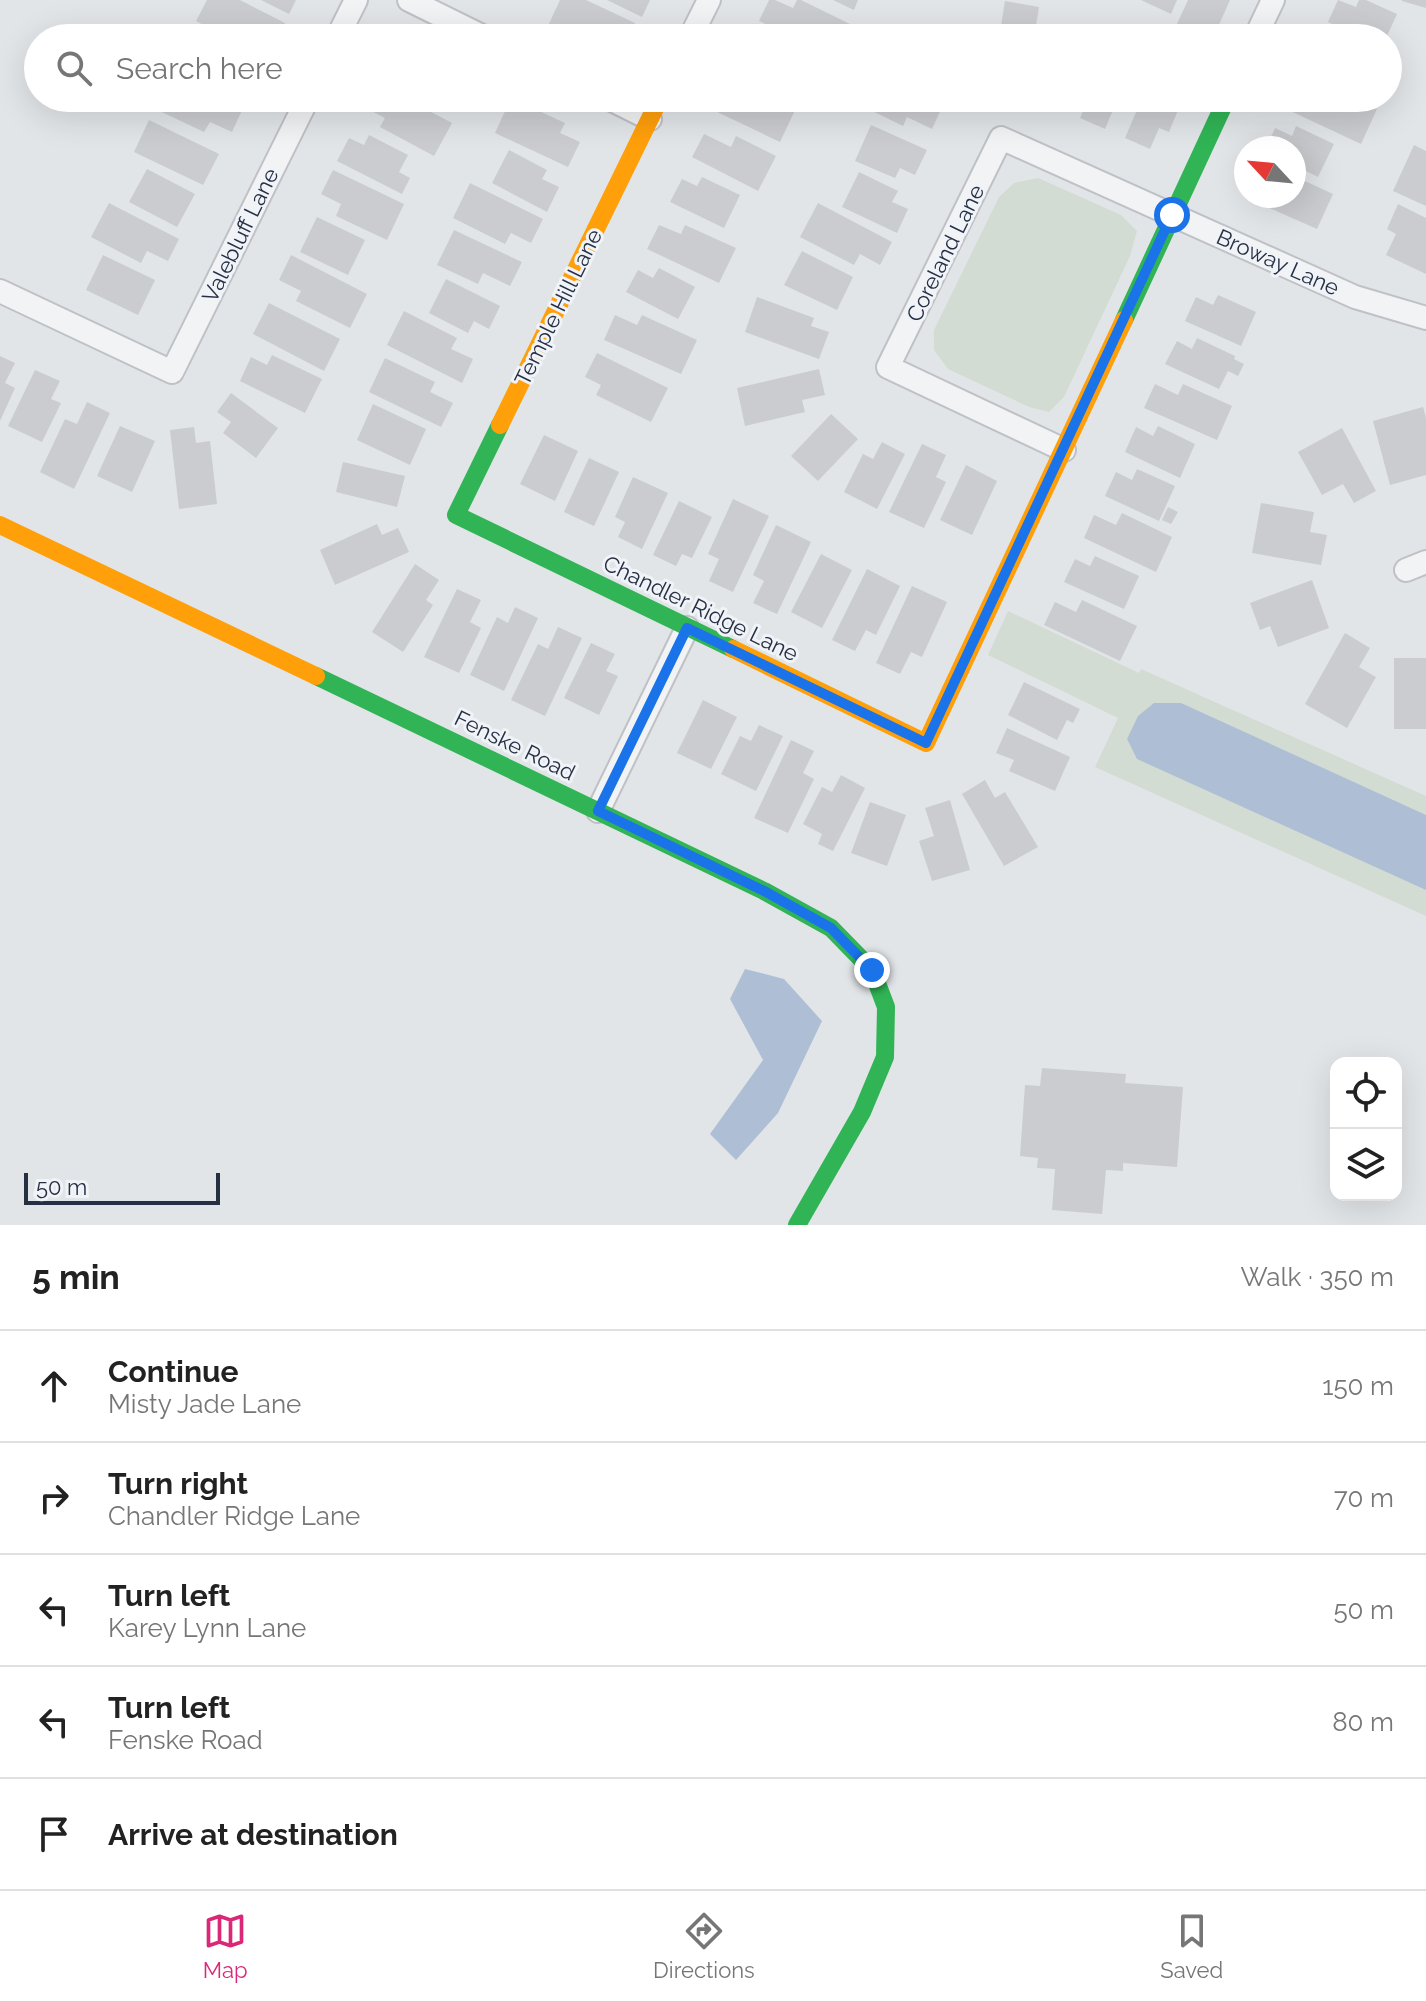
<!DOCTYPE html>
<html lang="en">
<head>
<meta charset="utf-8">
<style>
	:root { --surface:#fff; --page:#f2f2f2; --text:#222; --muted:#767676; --line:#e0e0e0; --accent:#db2777 }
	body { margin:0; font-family:Raleway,sans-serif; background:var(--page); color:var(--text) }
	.controls { position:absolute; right:24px; bottom:24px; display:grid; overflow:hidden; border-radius:16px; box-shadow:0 8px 32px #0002 }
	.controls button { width:72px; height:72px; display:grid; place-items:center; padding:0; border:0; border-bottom:2px solid var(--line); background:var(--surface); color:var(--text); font:40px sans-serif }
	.compass { position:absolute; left:1234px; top:136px; width:72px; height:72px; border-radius:50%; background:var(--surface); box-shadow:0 8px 32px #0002; rotate:296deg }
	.scale { position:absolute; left:24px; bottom:20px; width:196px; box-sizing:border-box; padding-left:8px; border:4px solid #273043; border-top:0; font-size:22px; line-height:28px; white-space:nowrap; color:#273043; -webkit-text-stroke:6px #f0f3f7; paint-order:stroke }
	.stop { position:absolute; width:24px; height:24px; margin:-18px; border:6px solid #1a73e8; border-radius:50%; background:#fff }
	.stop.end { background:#1a73e8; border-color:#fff; box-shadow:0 2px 8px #0008 }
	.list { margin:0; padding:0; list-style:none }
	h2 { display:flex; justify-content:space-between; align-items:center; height:104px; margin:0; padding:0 32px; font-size:34px }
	h2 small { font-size:26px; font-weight:400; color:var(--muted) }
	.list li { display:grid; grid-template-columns:52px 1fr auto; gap:24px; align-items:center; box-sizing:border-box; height:112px; padding:0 32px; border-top:2px solid var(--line) }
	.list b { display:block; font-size:30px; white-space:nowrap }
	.list p { margin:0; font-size:26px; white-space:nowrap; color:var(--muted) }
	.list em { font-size:26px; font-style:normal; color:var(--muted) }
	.icon { flex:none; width:44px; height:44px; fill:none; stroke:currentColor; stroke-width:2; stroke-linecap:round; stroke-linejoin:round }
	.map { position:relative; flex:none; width:1426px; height:1225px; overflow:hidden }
	.search { position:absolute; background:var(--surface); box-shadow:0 8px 32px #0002; left:24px; right:24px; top:24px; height:88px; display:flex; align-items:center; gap:20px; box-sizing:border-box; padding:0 28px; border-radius:44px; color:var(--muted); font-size:30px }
	.sheet { height:664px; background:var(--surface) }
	nav { display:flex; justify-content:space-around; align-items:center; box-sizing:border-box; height:112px; border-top:2px solid var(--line); background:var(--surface); font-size:22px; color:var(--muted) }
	nav a { display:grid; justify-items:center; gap:4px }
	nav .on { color:var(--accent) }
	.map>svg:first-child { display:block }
	.green { fill:#d2dcd3 }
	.water { fill:#aebfd5 }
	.building { fill:#caccd0 }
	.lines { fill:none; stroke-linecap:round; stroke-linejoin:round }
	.street-casing { stroke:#bfc1c6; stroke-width:26 }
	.street { stroke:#f2f3f4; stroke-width:22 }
	.fast { stroke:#30b455; stroke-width:18 }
	.slow { stroke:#ff9f0a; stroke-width:18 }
	.route { stroke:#1a73e8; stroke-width:10 }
	.labels { text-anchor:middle; stroke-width:6; stroke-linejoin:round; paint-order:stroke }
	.street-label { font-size:22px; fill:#273043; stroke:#f0f3f7 }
</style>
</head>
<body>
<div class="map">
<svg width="1426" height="1225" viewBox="0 0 1426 1225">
	<rect width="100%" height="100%" fill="#e2e5e8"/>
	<g class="green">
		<polygon points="1038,178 1121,215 1137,231 1130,256 1064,397 1049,412 1029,407 948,369 934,350 934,330 999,197 1014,183"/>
		<polygon points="1008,611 1139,673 1141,669 1426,796 1426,916 1095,767 1118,718 988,655"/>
	</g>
	<g class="water">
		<polygon points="1154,703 1181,703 1426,815 1426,890 1137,759 1127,739 1138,716"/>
		<polygon points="745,969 784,979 822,1021 778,1113 736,1160 710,1134 763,1060 730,999"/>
	</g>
	<g class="building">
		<polygon points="207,0 240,0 285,23 278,38 259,38 252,34 250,38 229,38 196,21"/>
		<polygon points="261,0 296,0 289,14"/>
		<polygon points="560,0 586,0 635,23 629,38 574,38 548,26"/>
		<polygon points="607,0 650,0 642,17"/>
		<polygon points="769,0 775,0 793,8 797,0 801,0 852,25 846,38 795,38 759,21"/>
		<polygon points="833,0 858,0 854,10"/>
		<polygon points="1141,0 1177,0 1171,14"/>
		<polygon points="1188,0 1230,0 1213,38 1208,38 1177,24"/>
		<polygon points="1338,0 1356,7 1359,0 1366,0 1397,14 1386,38 1363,38 1328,22"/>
		<polygon points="1402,0 1426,0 1426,8 1402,1"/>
		<polygon points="1005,1 1039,7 1034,38 999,38"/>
		<polygon points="958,27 962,38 932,38"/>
		<polygon points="1089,27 1104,33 1102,38 1063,38 1066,30 1084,38"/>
		<polygon points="153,98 222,98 243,108 232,132 210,122 204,132 149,106"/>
		<polygon points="367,98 405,98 452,123 434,156 380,127 385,118 362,106"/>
		<polygon points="511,98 565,123 560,133 580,142 568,167 495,133"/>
		<polygon points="721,98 770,98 795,110 780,142 715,111"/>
		<polygon points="865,98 935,98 944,103 932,129 907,117 903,126 862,106"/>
		<polygon points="1089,98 1131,98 1125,110 1115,105 1105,129 1080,118"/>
		<polygon points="1142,98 1183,98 1169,132 1159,128 1150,149 1125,138"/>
		<polygon points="1289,98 1353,98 1377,109 1361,144 1284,108"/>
		<polygon points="149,120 219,154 203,185 134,152"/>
		<polygon points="871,125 927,150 915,175 900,168 895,178 855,161"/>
		<polygon points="1296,126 1334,144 1318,177 1294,165 1294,148 1266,148 1275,128 1292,136"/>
		<polygon points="704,134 731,147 736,136 776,156 758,191 692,157"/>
		<polygon points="369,135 408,155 399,172 410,178 402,194 337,161 349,138 364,145"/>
		<polygon points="1414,145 1426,151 1426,206 1393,191"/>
		<polygon points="509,150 547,170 542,179 559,187 547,212 492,183"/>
		<polygon points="147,169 195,194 177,227 129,202"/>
		<polygon points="333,170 404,204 387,240 336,216 341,204 321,194"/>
		<polygon points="859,172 898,191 892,202 908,209 897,233 842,207"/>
		<polygon points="1294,176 1333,194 1317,229 1265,206 1270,196 1294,196"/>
		<polygon points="702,177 740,195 724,228 670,202 682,179 697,186"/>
		<polygon points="470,183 543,219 531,243 511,233 505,244 453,218"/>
		<polygon points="109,203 179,239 168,261 147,251 141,263 91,237"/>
		<polygon points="818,203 892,242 880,265 860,254 854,265 800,237"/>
		<polygon points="1398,204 1426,218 1426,274 1386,255 1396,234 1387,229"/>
		<polygon points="317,217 365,240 348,275 300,252"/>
		<polygon points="659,225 681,234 685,225 736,248 719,283 647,249"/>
		<polygon points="454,230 522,262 510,286 483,273 478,284 437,265"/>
		<polygon points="802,251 853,277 837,310 784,285"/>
		<polygon points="103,255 155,280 138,315 86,290"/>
		<polygon points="291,255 367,294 350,328 296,301 301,291 279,280"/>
		<polygon points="659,268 695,287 678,319 626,292 638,270 653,278"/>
		<polygon points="446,279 500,306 489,329 474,321 468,333 429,313"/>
		<polygon points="1218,295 1256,312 1241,346 1185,321 1196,297 1213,305"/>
		<polygon points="757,297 814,318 811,326 829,332 819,359 745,332"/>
		<polygon points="269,303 340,339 324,371 253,334"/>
		<polygon points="404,311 457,338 451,349 473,359 462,383 387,345"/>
		<polygon points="615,315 637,325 642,315 697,340 681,374 604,340"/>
		<polygon points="1197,338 1235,356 1234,359 1244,364 1238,376 1228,371 1219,389 1165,364 1177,341 1192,349"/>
		<polygon points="597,353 668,388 651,422 596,395 601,385 585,377"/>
		<polygon points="272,355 322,379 305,413 240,381 251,357 267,365"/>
		<polygon points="0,356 15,363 5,383 15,388 0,421"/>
		<polygon points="385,358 435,382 430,392 453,403 441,427 369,392"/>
		<polygon points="819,369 825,395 802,400 805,412 745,426 737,388"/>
		<polygon points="35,370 60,381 51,399 61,403 42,442 8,426"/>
		<polygon points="1155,384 1178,395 1183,384 1232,406 1217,440 1144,408"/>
		<polygon points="231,393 278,428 256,458 223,433 231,422 217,412"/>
		<polygon points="87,402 110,413 74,489 40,472 65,419 77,424"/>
		<polygon points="373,404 426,429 410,465 357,440"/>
		<polygon points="1423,407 1426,418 1426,475 1390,485 1373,421"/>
		<polygon points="831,414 858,439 818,481 791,456"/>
		<polygon points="120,426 155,441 132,492 97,476"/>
		<polygon points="1158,426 1195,444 1180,478 1125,452 1136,427 1153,436"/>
		<polygon points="194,427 196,443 210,441 217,504 179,509 170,430"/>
		<polygon points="1342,428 1376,491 1354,503 1343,484 1322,495 1298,452"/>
		<polygon points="544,435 578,451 555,501 520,484"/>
		<polygon points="882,442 905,454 877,509 844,492 863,454 873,459"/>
		<polygon points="922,444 946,455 936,477 946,482 924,528 889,512"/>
		<polygon points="589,458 619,472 594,526 564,512"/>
		<polygon points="343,462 405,476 397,507 336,492"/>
		<polygon points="966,465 997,481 972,535 940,520"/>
		<polygon points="1137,469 1175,486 1159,521 1105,496 1116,472 1132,480"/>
		<polygon points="633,477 668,493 642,549 618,537 625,522 615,517"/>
		<polygon points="733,499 769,516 733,592 709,581 719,559 708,554"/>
		<polygon points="679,501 712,517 692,558 682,554 676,566 653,555"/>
		<polygon points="1261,503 1314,512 1310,532 1327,535 1321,565 1252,553"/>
		<polygon points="1168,507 1178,512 1171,524 1162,520"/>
		<polygon points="1122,513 1172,537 1156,572 1084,538 1094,515 1116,525"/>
		<polygon points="377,524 382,535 398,528 409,552 335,585 320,550"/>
		<polygon points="776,525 811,542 777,614 753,603 764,581 753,575"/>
		<polygon points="821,554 852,570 822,628 791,612"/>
		<polygon points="1095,556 1139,576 1124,609 1064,582 1075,559 1090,566"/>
		<polygon points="415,564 439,580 426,600 433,605 403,652 372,632"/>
		<polygon points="867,569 900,586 876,635 866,630 855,651 832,640"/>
		<polygon points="1312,580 1329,628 1278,647 1270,626 1260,630 1250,603"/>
		<polygon points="912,586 947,602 922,657 911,652 900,674 876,663"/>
		<polygon points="457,589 481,600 470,622 481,628 459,673 424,657"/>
		<polygon points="1082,600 1137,626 1120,661 1044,625 1055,602 1076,612"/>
		<polygon points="515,607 538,618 504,691 470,675 497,617 508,623"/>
		<polygon points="558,627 582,638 545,716 511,700 538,644 548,649"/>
		<polygon points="1345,633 1370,648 1359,667 1376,677 1347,728 1305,704"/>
		<polygon points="591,643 615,654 606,671 618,676 599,715 564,698"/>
		<rect x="1394" y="658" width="32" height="71"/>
		<polygon points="1024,682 1080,709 1073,723 1067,720 1057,740 1008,715"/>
		<polygon points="703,700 737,717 711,769 677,753"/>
		<polygon points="759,725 783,736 756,791 721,774 740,736 751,741"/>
		<polygon points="1007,728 1070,757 1055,791 1009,771 1014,760 996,753"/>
		<polygon points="791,740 814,751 803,773 814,779 788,833 754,818"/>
		<polygon points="841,775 865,788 833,851 818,844 822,834 803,824 822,787 832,792"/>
		<polygon points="985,780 995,798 1005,792 1038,847 1004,866 962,794"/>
		<polygon points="950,800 970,870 932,881 919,841 934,836 925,808"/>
		<polygon points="870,802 906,815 887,866 851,853"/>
		<polygon points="1042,1068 1126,1074 1125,1083 1183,1087 1177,1167 1123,1163 1123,1171 1106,1170 1102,1214 1052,1210 1055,1169 1037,1168 1038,1158 1020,1156 1025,1085 1040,1086"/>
	</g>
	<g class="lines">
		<g class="street-casing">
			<g id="street">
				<polyline points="409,0 486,38"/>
				<polyline points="337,38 356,0"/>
				<polyline points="690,38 709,0"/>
				<polyline points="1255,38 1273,0"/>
				<polyline points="608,98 650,119"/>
				<polyline points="0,291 172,372 308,98"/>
				<polyline points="1064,450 888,367 1001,138 1355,297 1426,318"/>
				<polyline points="1406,570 1426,562"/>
				<polyline points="598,811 687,628"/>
			</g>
		</g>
		<use href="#street" class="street"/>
		<g class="fast">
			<polyline points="1124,320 1227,98"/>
			<polyline points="500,425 456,515 733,649"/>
			<polyline points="316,676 764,891 831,928 872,970 886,1007 885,1057 862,1112 797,1225"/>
		</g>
		<g class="slow">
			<polyline points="500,425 660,98"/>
			<polyline points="0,525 316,676"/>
			<polyline points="733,649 926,743 1124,320"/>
		</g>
	</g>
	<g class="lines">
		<polyline class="route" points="872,970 831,928 764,891 598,811 687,628 926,743 1172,215"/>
	</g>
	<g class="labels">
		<g class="street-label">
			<text transform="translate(240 235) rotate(-64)" y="8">Valebluff Lane</text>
			<text transform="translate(945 253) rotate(-64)" y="8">Coreland Lane</text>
			<text transform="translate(1278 262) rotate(24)" y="8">Broway Lane</text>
			<text transform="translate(558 307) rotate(-64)" y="8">Temple Hill Lane</text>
			<text transform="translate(701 608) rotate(26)" y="8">Chandler Ridge Lane</text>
			<text transform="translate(515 745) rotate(26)" y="8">Fenske Road</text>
		</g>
	</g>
</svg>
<div class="controls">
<button><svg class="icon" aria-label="locate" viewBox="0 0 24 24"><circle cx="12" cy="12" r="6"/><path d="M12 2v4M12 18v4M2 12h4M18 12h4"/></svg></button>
<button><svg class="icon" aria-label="layers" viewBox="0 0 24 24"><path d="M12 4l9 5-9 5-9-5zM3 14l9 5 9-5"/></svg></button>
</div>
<svg class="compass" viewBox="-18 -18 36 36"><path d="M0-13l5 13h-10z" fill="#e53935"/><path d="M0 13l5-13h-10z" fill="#767676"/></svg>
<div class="scale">50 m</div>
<div class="stop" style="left:1172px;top:215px"></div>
<div class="stop end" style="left:872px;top:970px"></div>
<div class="search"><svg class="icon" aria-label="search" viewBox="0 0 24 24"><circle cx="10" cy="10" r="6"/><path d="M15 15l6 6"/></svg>Search here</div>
</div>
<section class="sheet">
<h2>5 min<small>Walk · 350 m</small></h2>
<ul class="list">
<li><svg class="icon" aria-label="ahead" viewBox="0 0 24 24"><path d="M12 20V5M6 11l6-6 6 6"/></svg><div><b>Continue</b><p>Misty Jade Lane</p></div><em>150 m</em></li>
<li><svg class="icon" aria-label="right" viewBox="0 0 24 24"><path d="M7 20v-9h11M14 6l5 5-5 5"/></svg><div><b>Turn right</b><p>Chandler Ridge Lane</p></div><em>70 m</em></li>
<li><svg class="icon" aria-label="left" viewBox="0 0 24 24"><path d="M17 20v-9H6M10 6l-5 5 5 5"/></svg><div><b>Turn left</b><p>Karey Lynn Lane</p></div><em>50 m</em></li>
<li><svg class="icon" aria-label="left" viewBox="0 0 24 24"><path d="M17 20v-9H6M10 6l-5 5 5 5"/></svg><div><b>Turn left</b><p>Fenske Road</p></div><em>80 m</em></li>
<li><svg class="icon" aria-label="arrive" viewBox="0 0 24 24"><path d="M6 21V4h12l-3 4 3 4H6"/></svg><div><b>Arrive at destination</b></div></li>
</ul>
</section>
<nav>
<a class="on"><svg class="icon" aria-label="map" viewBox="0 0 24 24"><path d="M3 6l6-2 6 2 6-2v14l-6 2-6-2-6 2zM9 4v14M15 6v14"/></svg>Map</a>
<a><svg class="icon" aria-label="directions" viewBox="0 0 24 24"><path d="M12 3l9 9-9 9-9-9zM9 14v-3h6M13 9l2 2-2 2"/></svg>Directions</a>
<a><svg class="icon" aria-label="saved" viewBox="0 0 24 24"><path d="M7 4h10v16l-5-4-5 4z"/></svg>Saved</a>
</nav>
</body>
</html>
